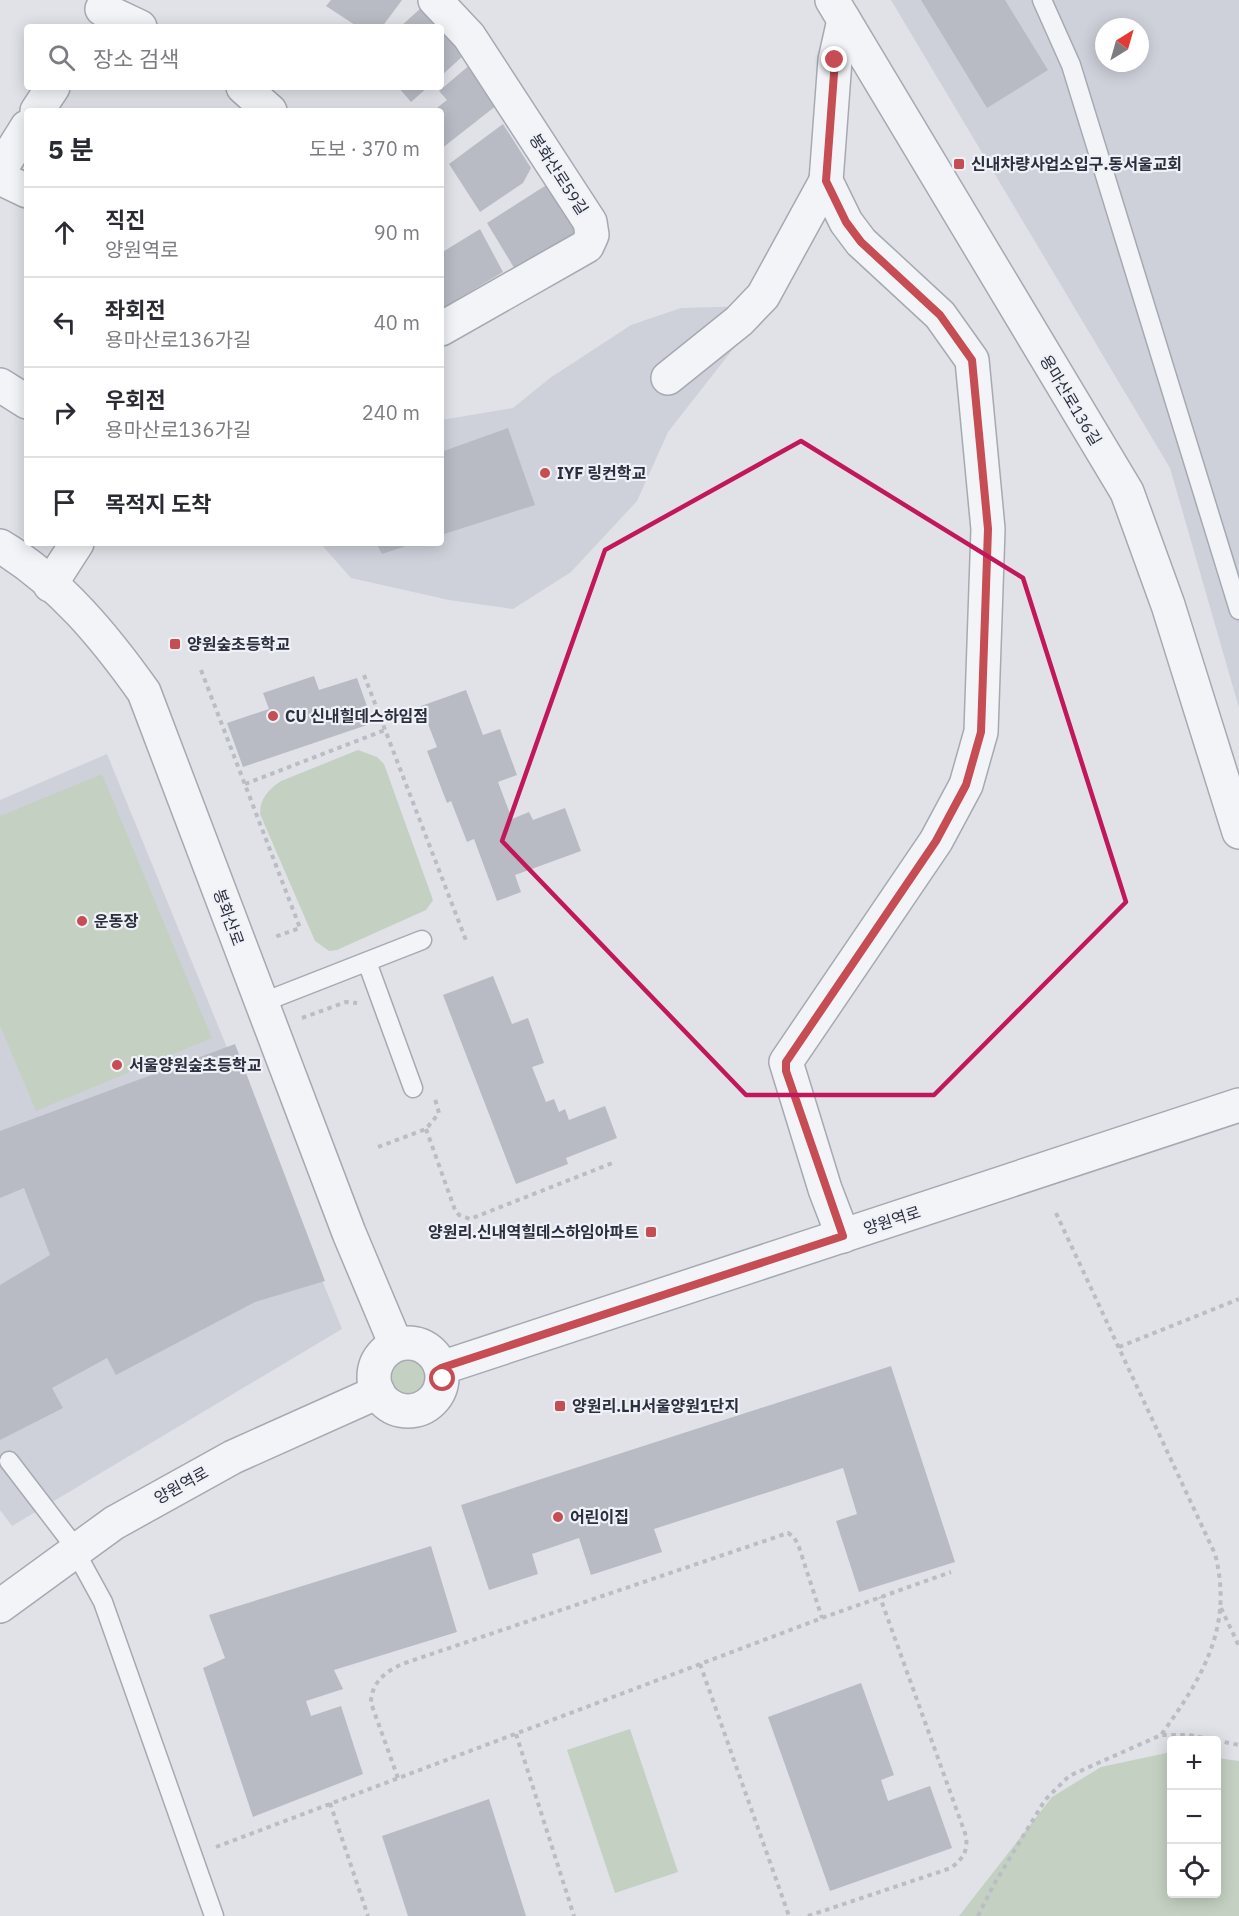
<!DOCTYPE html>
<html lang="ko">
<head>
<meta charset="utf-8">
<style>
	:root { --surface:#fff; --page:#f7f7f7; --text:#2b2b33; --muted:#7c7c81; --line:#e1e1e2 }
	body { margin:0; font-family:"IBM Plex Sans","Noto Sans KR",sans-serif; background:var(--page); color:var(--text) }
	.controls { position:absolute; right:18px; bottom:18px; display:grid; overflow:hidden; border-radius:6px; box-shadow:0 3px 15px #0003 }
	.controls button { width:54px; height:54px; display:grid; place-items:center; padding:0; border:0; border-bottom:2px solid var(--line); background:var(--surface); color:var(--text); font:30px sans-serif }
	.compass { position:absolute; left:1095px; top:18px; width:54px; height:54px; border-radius:50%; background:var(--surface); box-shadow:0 3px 15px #0003; rotate:37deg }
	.stop { position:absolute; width:18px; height:18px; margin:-14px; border:4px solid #c54d53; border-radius:50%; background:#fff }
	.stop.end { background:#c54d53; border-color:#fff; box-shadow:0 2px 6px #0008 }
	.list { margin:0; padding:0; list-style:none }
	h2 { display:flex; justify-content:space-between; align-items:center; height:78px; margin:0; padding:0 24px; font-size:26px }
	h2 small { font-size:20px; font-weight:400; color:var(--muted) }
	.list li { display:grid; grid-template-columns:39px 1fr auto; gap:18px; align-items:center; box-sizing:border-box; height:90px; padding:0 24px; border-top:2px solid var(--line) }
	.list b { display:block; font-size:22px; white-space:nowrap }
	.list p { margin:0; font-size:20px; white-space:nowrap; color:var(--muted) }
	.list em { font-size:20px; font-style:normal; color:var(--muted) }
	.icon { flex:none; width:33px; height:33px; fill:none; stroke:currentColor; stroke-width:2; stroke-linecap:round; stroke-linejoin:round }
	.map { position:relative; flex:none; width:1239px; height:1916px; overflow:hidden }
	.search { position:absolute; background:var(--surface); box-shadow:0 3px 15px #0003; left:24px; top:24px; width:420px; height:66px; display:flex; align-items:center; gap:15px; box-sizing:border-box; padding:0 21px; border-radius:6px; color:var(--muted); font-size:22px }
	.panel { position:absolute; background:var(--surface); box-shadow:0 3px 15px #0003; left:24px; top:108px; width:420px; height:438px; border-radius:6px }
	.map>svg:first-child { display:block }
	.built { fill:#ced1da; fill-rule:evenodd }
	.green { fill:#c4d1c2 }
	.building { fill:#b8bbc4 }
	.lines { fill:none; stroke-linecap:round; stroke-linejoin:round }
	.service-casing { stroke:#a6a9b2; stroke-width:21 }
	.minor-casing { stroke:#a6a9b2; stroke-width:36 }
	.tertiary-casing { stroke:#a6a9b2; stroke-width:36 }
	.path { stroke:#babdc3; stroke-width:4; stroke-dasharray:4.5 4.5; stroke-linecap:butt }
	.service { stroke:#f2f4f7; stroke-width:18 }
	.minor { stroke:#f2f4f7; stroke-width:33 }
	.tertiary { stroke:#f2f4f7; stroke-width:33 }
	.route { stroke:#c54d53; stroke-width:8 }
	.marked { fill:none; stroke:#c2185b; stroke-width:4.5; stroke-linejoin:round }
	.poi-dot { fill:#c54d53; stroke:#eff1f6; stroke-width:2 }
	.labels { text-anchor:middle; stroke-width:4.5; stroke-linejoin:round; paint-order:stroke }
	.poi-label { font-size:16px; font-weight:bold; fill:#2a2f3e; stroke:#eff1f6; text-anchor:start }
	.street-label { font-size:16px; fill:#2a2f3e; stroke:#eff1f6 }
</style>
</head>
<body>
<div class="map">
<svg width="1239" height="1916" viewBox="0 0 1239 1916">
	<rect width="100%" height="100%" fill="#e0e2e8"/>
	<g class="built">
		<path d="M 891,0 L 1239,0 L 1239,708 L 1170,468 ZM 1104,27 L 1140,27 L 1140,63 L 1104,63 Z"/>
		<polygon points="753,306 758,317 668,432 637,501 571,572 513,609 449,600 351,578 320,543 441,543 441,420 513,408 550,378 631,325 681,308"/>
		<polygon points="107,754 342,1329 12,1526 0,1510 0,800"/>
	</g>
	<g class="green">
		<path d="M 358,750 L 377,757 L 384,764 L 433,900 L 426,910 L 337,950 L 329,951 L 315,941 L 260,814 C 260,798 268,790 281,781 Z"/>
		<polygon points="102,774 212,1038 36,1111 0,1026 0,816"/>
		<circle cx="409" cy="1377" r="22"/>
		<polygon points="630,1729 678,1872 615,1893 567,1750"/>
		<polygon points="1171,1752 1172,1894 1216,1894 1217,1758 1239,1761 1239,1916 959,1916 1052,1797 1101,1767"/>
	</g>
	<g class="building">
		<polygon points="331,0 402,0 382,27 358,27 326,6"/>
		<polygon points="921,0 1005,0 1048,70 987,108"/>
		<polygon points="422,7 439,27 400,27"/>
		<polygon points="441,29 464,55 441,76"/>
		<polygon points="471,64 497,105 441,149 441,111 433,111 447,100 439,91"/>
		<polygon points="398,87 428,87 411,102"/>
		<polygon points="503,124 531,168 523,183 480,212 449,164"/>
		<polygon points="548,184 579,233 516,271 487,223"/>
		<polygon points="480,229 503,272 441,309 441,253"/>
		<polygon points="508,428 535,505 441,535 441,452"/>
		<polygon points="376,543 415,543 382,554"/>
		<polygon points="314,676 319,690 357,678 373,723 243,767 227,723 269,709 263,693"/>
		<polygon points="466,690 483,735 500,729 517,775 498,782 512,819 529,812 533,820 565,808 581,851 515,875 521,892 497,901 474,839 467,842 451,801 447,803 427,751 437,747 421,706"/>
		<polygon points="493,976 512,1024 528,1018 544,1063 532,1067 546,1102 554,1099 559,1112 565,1109 569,1120 605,1106 617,1138 566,1158 568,1164 516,1184 443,995"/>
		<polygon points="235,1044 325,1281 255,1302 116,1375 107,1358 52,1388 63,1408 0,1440 0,1285 50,1255 24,1188 0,1198 0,1131"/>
		<polygon points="891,1366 955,1562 859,1592 836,1521 857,1514 843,1468 654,1529 662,1552 591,1575 579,1538 532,1554 538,1574 489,1590 461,1505"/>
		<polygon points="431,1546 457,1632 334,1670 343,1689 306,1701 311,1716 341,1706 363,1774 253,1817 203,1668 225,1658 209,1615"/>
		<polygon points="861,1683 894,1775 881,1780 888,1801 930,1786 952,1848 830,1891 768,1717"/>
		<polygon points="489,1799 526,1916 408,1916 382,1836"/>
	</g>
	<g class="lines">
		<g class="service-casing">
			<g id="service">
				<polyline points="1042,0 1071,65 1239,610"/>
				<polyline points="367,962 413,1088"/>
				<polyline points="261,1003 422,940"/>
				<polyline points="9,1461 68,1538 103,1602 214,1916"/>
			</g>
		</g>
		<g class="minor-casing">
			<g id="minor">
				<polyline points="435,0 469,36 590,222 592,235 587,246 441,329"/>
				<polyline points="102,9 140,27"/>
				<polyline points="243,87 270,111"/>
				<polyline points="37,111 53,87"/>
				<polyline points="0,170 27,127"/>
				<polyline points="0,178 27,191"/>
				<polyline points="668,378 739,321 763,296 826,181"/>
				<polyline points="0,385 27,402"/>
				<polyline points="50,585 77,543"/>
				<polyline points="843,1236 825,1189 786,1062 936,841 966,785 981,732 988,529 972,360 940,315 861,242 846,222 826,181 835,60 844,20"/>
			</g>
		</g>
		<g class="tertiary-casing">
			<g id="tertiary">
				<polyline points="832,0 1127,492 1168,605 1239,832"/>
				<path d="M 0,546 C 59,581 105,637 144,692 L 349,1233 L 391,1333"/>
				<circle cx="408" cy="1377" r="34"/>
				<polyline points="441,1368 1239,1105"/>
				<polyline points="0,1606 114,1523 233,1457 378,1392"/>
			</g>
		</g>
		<g class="path">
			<polyline points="201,670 300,928 272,938"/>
			<polyline points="364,675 467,943"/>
			<polyline points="245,784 385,730"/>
			<polyline points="302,1018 346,1002 357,1003"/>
			<polyline points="426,1129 455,1210 459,1215 470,1219 615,1162"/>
			<polyline points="378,1147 426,1129 439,1113 435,1099"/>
			<path d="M 1056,1213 L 1215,1554 C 1234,1627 1202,1678 1161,1735"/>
			<polyline points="1119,1347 1239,1299"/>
			<polyline points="1221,1608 1239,1646"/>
			<polyline points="700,1664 789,1916"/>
			<polyline points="516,1734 574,1916"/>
			<path d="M 398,1778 L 371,1703 C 371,1682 387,1670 405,1663 L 788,1533 L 794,1537 L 799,1547 L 822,1618"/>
			<polyline points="330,1803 368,1916"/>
			<polyline points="216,1847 822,1618 951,1572"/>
			<path d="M 808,1916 L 951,1868 C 963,1858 968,1852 966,1836 L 880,1597"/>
			<polyline points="978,1916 993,1886 1045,1800 1069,1776 1161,1735 1189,1735 1239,1745"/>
		</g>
		<use href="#service" class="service"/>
		<use href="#minor" class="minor"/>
		<use href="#tertiary" class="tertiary"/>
	</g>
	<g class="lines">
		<polyline class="route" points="443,1379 441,1368 843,1236 786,1071 786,1062 936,841 966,785 981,732 988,529 972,360 940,315 861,242 846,222 826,181 835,60"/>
	</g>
	<path class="marked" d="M 801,441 L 1023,578 L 1126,902 L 934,1095 L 746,1095 L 502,841 L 605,550 Z"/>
	<g class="poi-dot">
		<rect x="953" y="158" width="12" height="12" rx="3"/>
		<circle cx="545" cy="473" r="6"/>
		<rect x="169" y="638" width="12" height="12" rx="3"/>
		<circle cx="273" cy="716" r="6"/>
		<circle cx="82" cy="921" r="6"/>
		<circle cx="117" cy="1065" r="6"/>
		<rect x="645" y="1226" width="12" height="12" rx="3"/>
		<rect x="554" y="1400" width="12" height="12" rx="3"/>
		<circle cx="558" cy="1517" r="6"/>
	</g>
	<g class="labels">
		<g class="poi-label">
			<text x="971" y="170">신내차량사업소입구.동서울교회</text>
			<text x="557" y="479">IYF 링컨학교</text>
			<text x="187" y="650">양원숲초등학교</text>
			<text x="285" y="722">CU 신내힐데스하임점</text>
			<text x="94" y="927">운동장</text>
			<text x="129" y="1071">서울양원숲초등학교</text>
			<text x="639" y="1238" text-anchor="end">양원리.신내역힐데스하임아파트</text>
			<text x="572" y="1412">양원리.LH서울양원1단지</text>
			<text x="570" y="1523">어린이집</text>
		</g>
		<g class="street-label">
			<text transform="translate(559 174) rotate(57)" y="6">봉화산로59길</text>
			<text transform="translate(1071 400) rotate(59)" y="6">용마산로136길</text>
			<text transform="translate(229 917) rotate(70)" y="6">봉화산로</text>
			<text transform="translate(892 1220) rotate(-18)" y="6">양원역로</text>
			<text transform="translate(181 1485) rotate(-29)" y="6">양원역로</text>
		</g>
	</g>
</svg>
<div class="controls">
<button>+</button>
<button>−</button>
<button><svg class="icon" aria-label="locate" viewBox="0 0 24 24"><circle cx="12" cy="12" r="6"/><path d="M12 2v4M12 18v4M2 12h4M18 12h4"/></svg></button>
</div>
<svg class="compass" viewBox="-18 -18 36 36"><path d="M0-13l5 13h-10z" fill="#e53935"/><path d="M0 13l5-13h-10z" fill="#7c7c81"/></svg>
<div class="stop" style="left:443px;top:1379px"></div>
<div class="stop end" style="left:835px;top:60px"></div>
<div class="search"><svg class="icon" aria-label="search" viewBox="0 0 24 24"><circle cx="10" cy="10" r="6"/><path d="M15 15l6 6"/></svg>장소 검색</div>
<section class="panel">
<h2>5 분<small>도보 · 370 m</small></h2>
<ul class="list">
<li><svg class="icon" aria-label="ahead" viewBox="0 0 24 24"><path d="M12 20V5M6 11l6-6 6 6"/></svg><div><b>직진</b><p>양원역로</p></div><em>90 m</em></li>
<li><svg class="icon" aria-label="left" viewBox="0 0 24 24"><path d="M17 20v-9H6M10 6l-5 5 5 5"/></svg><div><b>좌회전</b><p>용마산로136가길</p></div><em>40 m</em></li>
<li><svg class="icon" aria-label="right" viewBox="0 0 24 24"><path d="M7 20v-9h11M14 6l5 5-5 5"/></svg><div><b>우회전</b><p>용마산로136가길</p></div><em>240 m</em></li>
<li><svg class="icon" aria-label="arrive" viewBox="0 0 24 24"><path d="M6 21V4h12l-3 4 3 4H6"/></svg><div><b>목적지 도착</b></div></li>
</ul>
</section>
</div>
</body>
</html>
